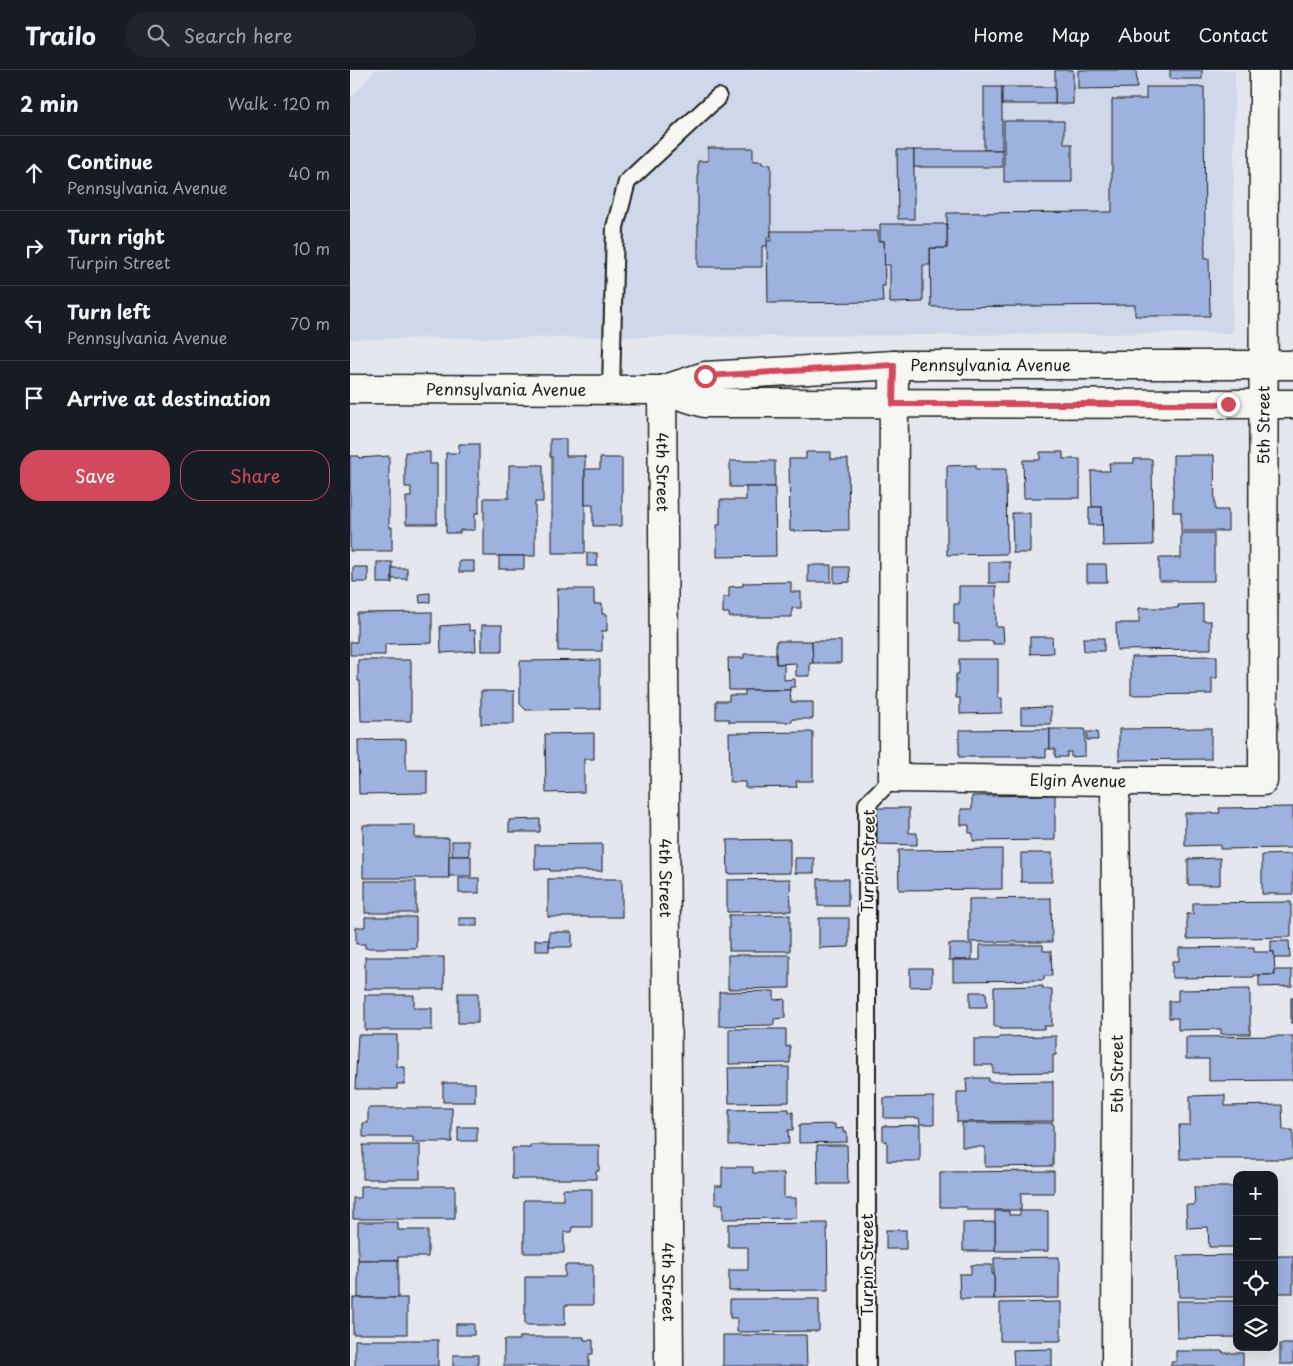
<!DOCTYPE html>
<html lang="en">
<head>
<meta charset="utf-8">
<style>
	:root { --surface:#171b24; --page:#20242c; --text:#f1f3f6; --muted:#9ea1a6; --line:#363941; --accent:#d1495b }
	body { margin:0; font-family:"Playpen Sans",sans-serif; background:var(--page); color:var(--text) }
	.controls { position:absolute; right:15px; bottom:15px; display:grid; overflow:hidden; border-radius:10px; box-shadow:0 5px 20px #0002 }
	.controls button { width:45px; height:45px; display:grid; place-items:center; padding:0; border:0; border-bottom:1px solid var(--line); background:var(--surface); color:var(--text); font:25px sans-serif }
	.stop { position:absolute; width:15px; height:15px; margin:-11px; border:4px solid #d1495b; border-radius:50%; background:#fff }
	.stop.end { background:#d1495b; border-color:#fff; box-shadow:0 1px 5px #0008 }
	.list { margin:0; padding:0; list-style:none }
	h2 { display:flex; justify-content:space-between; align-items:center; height:65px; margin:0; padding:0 20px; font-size:21px }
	h2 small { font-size:16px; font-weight:400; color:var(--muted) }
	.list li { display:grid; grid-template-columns:32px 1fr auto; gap:15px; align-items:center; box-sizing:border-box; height:75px; padding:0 20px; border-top:1px solid var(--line) }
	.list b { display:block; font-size:19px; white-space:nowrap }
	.list p { margin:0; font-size:16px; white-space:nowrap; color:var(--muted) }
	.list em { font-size:16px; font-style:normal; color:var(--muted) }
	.actions { display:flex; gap:10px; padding:15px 20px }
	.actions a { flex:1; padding:11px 0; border:1px solid var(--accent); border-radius:20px; text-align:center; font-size:18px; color:var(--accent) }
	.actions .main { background:var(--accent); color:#fff }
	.icon { flex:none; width:28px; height:28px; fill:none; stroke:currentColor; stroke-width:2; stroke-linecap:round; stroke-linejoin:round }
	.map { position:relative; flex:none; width:943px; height:1296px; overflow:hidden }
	header { display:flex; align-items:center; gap:30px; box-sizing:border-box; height:70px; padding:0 25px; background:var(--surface); border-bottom:1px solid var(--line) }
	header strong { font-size:24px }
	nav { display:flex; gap:28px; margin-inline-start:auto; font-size:18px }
	.search { width:350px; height:45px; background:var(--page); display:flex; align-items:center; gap:12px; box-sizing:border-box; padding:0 18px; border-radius:20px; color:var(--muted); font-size:19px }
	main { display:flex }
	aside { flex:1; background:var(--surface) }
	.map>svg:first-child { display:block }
	.built { fill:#cfd8ea }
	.building { fill:#9eb2e0; stroke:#1c1c1c }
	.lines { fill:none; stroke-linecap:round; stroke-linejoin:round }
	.service-casing { stroke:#1c1c1c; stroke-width:20 }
	.minor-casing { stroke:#1c1c1c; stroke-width:31 }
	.service { stroke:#f6f6f2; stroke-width:16 }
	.minor { stroke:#f6f6f2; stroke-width:28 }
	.route { stroke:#d1495b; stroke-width:6 }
	.labels { text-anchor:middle; stroke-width:4; stroke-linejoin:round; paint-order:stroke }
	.street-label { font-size:16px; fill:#1c1c1c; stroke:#f6f6f2 }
</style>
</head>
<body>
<header>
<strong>Trailo</strong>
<div class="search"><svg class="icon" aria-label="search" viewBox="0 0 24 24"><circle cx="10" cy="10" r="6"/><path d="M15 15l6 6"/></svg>Search here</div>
<nav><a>Home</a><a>Map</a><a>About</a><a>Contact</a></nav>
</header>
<main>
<aside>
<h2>2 min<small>Walk · 120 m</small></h2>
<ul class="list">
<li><svg class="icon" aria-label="ahead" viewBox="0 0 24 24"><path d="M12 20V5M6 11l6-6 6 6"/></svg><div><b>Continue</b><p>Pennsylvania Avenue</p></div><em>40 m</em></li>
<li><svg class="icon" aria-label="right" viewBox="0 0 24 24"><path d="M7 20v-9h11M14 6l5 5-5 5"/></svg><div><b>Turn right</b><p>Turpin Street</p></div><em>10 m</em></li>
<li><svg class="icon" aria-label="left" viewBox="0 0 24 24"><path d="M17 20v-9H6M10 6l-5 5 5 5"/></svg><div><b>Turn left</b><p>Pennsylvania Avenue</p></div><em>70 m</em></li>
<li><svg class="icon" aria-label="arrive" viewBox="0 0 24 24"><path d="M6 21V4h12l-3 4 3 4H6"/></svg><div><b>Arrive at destination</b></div></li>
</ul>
<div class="actions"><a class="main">Save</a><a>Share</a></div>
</aside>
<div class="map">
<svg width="943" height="1296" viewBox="0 0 943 1296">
	<rect width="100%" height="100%" fill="#e4e8ee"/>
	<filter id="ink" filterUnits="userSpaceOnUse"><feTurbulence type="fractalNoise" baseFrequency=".02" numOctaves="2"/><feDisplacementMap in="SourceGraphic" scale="10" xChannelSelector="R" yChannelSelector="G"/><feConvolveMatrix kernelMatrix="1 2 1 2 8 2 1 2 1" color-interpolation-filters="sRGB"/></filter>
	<g filter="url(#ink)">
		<polygon class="built" points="25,0 885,0 882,263 0,269 0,29"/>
		<g class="building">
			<rect x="705" y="0" width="18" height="34"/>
			<polygon points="728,0 786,0 787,18 728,19"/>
			<rect x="820" y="0" width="32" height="9"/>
			<rect x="634" y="17" width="18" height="63"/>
			<rect x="652" y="17" width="53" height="17"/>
			<polygon points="796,17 854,17 855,188 859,188 860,246 785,246 785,235 581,237 580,178 597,178 597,143 762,142 762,29 796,29"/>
			<polygon points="654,51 714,51 714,74 722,74 722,112 654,112"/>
			<polygon points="358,78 403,78 403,91 412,91 412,94 421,94 421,167 417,167 418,176 412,176 412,197 348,197 348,91 358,91"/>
			<polygon points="547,80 564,80 564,149 548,149"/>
			<rect x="564" y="80" width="88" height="17"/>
			<polygon points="530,154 597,154 597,178 580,178 580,195 573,195 573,232 540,233 540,195 534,195 534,171 530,171"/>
			<polygon points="421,161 528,161 528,171 534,171 535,216 532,216 533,232 418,233 417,171 421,171"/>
			<polygon points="200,369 216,369 216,386 235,386 235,483 202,483 202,387 200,387"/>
			<polygon points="109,374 129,374 129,443 125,443 125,460 110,460 110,463 96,463 96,383 109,383"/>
			<polygon points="55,382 80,382 80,394 87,394 87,454 56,454 56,427 61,427 61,417 55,417"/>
			<polygon points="456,382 481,382 481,389 498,389 499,460 440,461 439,389 456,389"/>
			<polygon points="690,382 713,382 713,389 730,389 730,428 674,428 673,390 690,390"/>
			<polygon points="823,385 864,385 865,440 878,440 878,461 831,461 831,442 823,442"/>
			<polygon points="0,386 9,386 9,388 39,386 39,457 42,457 42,481 0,481"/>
			<polygon points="250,388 272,388 272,456 243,456 243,435 235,435 235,399 250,399"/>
			<polygon points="784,389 802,389 803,475 753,476 752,437 742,437 741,401 760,401 759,393 784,393"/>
			<rect x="380" y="391" width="45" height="26"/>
			<polygon points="159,395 193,395 193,432 185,432 185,486 134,486 134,428 159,428"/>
			<polygon points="626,395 626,399 656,399 657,484 597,485 597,396"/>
			<polygon points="396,417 425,417 426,486 367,487 367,455 370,455 370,430 396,430"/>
			<rect x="739" y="437" width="13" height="18"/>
			<polygon points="662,443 680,443 680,483 663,483"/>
			<polygon points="831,463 864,463 864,511 809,511 809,488 831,488"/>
			<rect x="237" y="483" width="10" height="13"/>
			<rect x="149" y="486" width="25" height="13"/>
			<rect x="109" y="491" width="15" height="11"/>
			<rect x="27" y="492" width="15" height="21"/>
			<rect x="639" y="492" width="21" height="21"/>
			<polygon points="737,494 756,494 757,512 737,512"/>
			<rect x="458" y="495" width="23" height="17"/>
			<rect x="3" y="497" width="15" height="15"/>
			<polygon points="484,497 499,497 500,512 484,513"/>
			<rect x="42" y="498" width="15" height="11"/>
			<polygon points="441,512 441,522 451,522 451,538 442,538 442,547 379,547 379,543 373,543 373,527 379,527 379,517 393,516 393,513"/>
			<polygon points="609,516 646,516 646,557 653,557 654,574 643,574 643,571 609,571 609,554 604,554 604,534 609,534"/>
			<polygon points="207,519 244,519 244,534 252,534 252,544 257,544 257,561 252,561 252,581 208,581"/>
			<polygon points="80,523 80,532 70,533 69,524"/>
			<polygon points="853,534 853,551 861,551 861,579 767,580 766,553 789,553 789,538 828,538 828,535"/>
			<polygon points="82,542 82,573 35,574 35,585 0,585 0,572 7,572 7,543"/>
			<polygon points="119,554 119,561 125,560 126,581 91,583 90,556"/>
			<rect x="132" y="555" width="20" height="26"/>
			<polygon points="680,567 702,567 703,583 680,584"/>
			<polygon points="733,568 754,568 754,581 734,581"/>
			<polygon points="426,571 462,571 463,593 460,593 460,606 446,606 446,593 426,594"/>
			<polygon points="462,571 491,571 491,593 463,593"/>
			<polygon points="394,584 426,584 426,594 434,594 434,610 445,609 445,617 440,617 440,620 379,620 378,588 394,588"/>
			<polygon points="867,586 867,608 862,608 862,624 781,625 781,587"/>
			<polygon points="609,589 648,589 648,628 652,628 652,643 610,644 610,628 606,628 606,604 609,604"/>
			<polygon points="8,590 61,590 61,651 11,651 10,611 8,611"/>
			<polygon points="250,590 250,639 176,640 170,634 170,591"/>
			<polygon points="395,620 440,620 441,632 463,632 463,649 442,649 442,652 379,652 379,649 366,649 366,631 379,631 379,625 395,625"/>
			<rect x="131" y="621" width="33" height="33"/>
			<polygon points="701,637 701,654 671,654 671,638"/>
			<polygon points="861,658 861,689 769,690 769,659"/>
			<polygon points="700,659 700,679 696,679 696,687 609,687 609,660"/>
			<polygon points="700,659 735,659 735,686 721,687 721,682 717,682 717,687 705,687 705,679 700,679"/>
			<polygon points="463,662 463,711 446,711 447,717 395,718 395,712 380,712 379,663"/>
			<polygon points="737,662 747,662 748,670 737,670"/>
			<polygon points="244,663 244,689 234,689 234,722 196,723 195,664"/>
			<polygon points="56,669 56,700 77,700 77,723 9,724 8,670"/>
			<polygon points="705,725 705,770 623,771 623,763 619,763 619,755 611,755 611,739 622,739 622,726"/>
			<polygon points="943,737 943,778 870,779 870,775 835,776 835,743 870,743 869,738"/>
			<polygon points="527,738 559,738 559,763 567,763 567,775 527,774"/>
			<polygon points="190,749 190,762 159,762 159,750"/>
			<polygon points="13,755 65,755 65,768 99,768 99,808 13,808"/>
			<polygon points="440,769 440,803 378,804 377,770"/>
			<rect x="102" y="771" width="17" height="15"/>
			<polygon points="252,774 252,801 200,801 200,799 185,799 185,775"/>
			<polygon points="652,779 652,819 549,820 548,780"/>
			<rect x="671" y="783" width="31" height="29"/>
			<polygon points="943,784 943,824 912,824 912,785"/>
			<rect x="99" y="786" width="22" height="20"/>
			<rect x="445" y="788" width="19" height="15"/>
			<polygon points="870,788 870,815 838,815 838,789"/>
			<rect x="109" y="808" width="20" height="15"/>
			<rect x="198" y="809" width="74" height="38"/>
			<polygon points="440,809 441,841 377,842 377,810"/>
			<rect x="468" y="809" width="30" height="27"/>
			<rect x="15" y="811" width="51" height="32"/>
			<polygon points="701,828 702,872 619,872 619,829"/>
			<polygon points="941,832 941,867 837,869 837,844 843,844 843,833"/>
			<rect x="379" y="845" width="61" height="36"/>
			<polygon points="15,847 66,847 66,878 15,878 15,874 6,874 6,857 15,857"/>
			<rect x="109" y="848" width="18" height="8"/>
			<polygon points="469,848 499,848 499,877 469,878"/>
			<rect x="199" y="862" width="23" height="15"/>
			<rect x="185" y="870" width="14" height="11"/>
			<polygon points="921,871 939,871 940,888 924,888 924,882 921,882"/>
			<rect x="599" y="874" width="23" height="16"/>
			<polygon points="630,875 693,875 693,881 701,881 702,906 694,906 694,910 603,911 603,890 630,890"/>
			<polygon points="904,877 904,882 924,882 925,905 904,905 904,907 822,908 822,891 829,891 829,878"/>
			<polygon points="378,885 440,885 440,918 378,919"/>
			<rect x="15" y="887" width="79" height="32"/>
			<polygon points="560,898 582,898 582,916 560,917"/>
			<polygon points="925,900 942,900 942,916 909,917 909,905 925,905"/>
			<polygon points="693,916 693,919 702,919 702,956 694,956 694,959 650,959 650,957 644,957 644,917"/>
			<polygon points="900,919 900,964 871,964 871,959 828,960 828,948 819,948 819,931 828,931 828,920"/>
			<polygon points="424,921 424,930 435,929 435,948 424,949 424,955 369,956 369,922"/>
			<polygon points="620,922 636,922 637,937 620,937"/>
			<rect x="108" y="923" width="20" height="30"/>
			<polygon points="15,925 64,925 64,938 82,938 82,960 15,960"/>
			<rect x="941" y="928" width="2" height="25"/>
			<polygon points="379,959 436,959 436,977 440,976 440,993 379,994"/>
			<polygon points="8,965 47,965 47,997 55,997 55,1014 47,1014 47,1019 5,1019"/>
			<polygon points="706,966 706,985 703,985 703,1002 643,1003 643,995 624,995 624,969 649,969 649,967"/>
			<polygon points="943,966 943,1010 859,1011 859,989 836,989 836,967"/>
			<polygon points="439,997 439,1032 379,1033 378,998"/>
			<polygon points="616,1008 639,1008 639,1012 703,1011 703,1051 607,1052 607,1022 617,1022"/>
			<rect x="93" y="1013" width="32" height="19"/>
			<polygon points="875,1025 875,1036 932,1035 933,1060 943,1060 943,1089 830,1089 829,1055 840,1055 840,1026"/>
			<polygon points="584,1027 584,1054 570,1054 569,1048 534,1048 534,1028"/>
			<polygon points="18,1038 102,1038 102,1072 63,1072 63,1067 13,1067 13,1053 18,1053"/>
			<polygon points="439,1039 439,1042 443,1042 443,1060 438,1060 439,1074 379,1075 379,1040"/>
			<polygon points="612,1053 703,1053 703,1096 635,1097 635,1077 612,1077"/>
			<polygon points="485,1054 485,1059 493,1058 493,1062 497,1062 497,1072 449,1073 449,1055"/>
			<polygon points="570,1055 570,1091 537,1091 537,1071 533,1071 533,1056"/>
			<rect x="108" y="1057" width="19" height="14"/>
			<rect x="13" y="1075" width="57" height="34"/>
			<polygon points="180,1075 249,1075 249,1101 246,1101 246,1109 162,1109 162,1078 180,1078"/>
			<polygon points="467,1075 497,1075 498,1114 468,1114"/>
			<polygon points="372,1097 403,1097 403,1103 434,1103 434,1128 446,1128 446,1148 373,1149 373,1134 365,1134 365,1116 372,1116"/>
			<polygon points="704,1101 704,1123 671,1123 671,1140 617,1140 617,1137 590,1137 590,1102"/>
			<polygon points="10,1116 105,1116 105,1149 3,1149 3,1128 10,1128"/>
			<polygon points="844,1117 887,1117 887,1177 859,1177 858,1157 837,1158 836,1135 845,1135"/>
			<polygon points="213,1119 242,1119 242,1157 222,1157 222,1162 214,1162 214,1183 174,1183 174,1130 213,1130"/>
			<polygon points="645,1141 659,1141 659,1145 670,1145 670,1141 698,1141 698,1181 645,1181"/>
			<polygon points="8,1152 48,1152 48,1160 78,1160 78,1187 48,1187 48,1190 8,1190"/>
			<polygon points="645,1152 645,1181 613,1181 613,1153"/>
			<polygon points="477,1153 478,1220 379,1221 379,1200 398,1200 398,1177 378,1177 378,1154"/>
			<rect x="536" y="1160" width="20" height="19"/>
			<polygon points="887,1185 887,1227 829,1227 828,1186"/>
			<rect x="924" y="1186" width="19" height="37"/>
			<polygon points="709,1187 709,1228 644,1229 644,1188"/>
			<rect x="8" y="1190" width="40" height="38"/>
			<polygon points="215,1195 243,1195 243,1235 215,1235 215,1255 175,1255 175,1207 215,1207"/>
			<polygon points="621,1195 642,1195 642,1204 644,1204 644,1229 610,1229 609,1204 621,1204"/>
			<rect x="3" y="1228" width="54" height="36"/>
			<polygon points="380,1229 469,1229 469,1261 387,1262 387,1248 380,1248"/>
			<polygon points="826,1231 887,1231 887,1267 827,1268"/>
			<polygon points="711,1232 711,1271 650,1271 650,1233"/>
			<rect x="106" y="1254" width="18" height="11"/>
			<polygon points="373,1265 456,1265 457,1296 373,1296"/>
			<polygon points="169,1267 234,1267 234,1270 243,1270 243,1284 239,1284 239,1296 154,1296 154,1270 169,1270"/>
			<rect x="5" y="1270" width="83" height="26"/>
			<rect x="930" y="1274" width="13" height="20"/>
			<polygon points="702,1279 702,1296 664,1296 663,1280"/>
			<polygon points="826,1281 873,1281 873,1283 893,1283 893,1296 821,1296 821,1292 826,1292"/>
			<rect x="103" y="1285" width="25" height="11"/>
		</g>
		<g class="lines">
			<g class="service-casing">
				<g id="service">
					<polyline points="261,319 265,157 277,112 368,27"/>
					<polyline points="517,1296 517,734 543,708"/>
				</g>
			</g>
			<g class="minor-casing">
				<g id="minor">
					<path id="s1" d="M 544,295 L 543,708 L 765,711 L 913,711 L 914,0"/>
					<path id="s2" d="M 0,319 L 312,320 L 354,333 L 943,334"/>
					<path id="s3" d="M 312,320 L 319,1296"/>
					<path id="s4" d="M 312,320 L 355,306 L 544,295 L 943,295"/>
					<polyline points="765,711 767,940 766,1296"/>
				</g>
			</g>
			<use href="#service" class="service"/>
			<use href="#minor" class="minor"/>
		</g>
	</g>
	<g class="lines" filter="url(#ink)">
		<polyline class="route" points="355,306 544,295 543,334 878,334"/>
	</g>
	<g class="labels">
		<g class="street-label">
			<text dy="6" stroke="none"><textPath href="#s4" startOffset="331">Pennsylvania Avenue</textPath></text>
			<text dy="6" stroke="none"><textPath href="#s2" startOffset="156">Pennsylvania Avenue</textPath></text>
			<text dy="6" stroke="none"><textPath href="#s1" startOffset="1139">5th Street</textPath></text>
			<text dy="6" stroke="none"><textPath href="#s3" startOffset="82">4th Street</textPath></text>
			<text dy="6" stroke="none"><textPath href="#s1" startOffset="598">Elgin Avenue</textPath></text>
			<text transform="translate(518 791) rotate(-89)" y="6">Turpin Street</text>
			<text dy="6" stroke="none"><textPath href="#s3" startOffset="488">4th Street</textPath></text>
			<text transform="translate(767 1004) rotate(-90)" y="6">5th Street</text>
			<text transform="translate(517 1195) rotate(-90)" y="6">Turpin Street</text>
			<text dy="6" stroke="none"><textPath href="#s3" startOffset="892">4th Street</textPath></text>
		</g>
	</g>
</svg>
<div class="controls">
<button>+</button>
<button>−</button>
<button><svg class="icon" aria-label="locate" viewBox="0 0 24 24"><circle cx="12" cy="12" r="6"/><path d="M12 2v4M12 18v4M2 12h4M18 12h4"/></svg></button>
<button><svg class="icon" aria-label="layers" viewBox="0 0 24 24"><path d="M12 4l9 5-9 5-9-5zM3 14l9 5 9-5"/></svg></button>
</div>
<div class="stop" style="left:355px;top:306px"></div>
<div class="stop end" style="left:878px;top:334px"></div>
</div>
</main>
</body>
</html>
